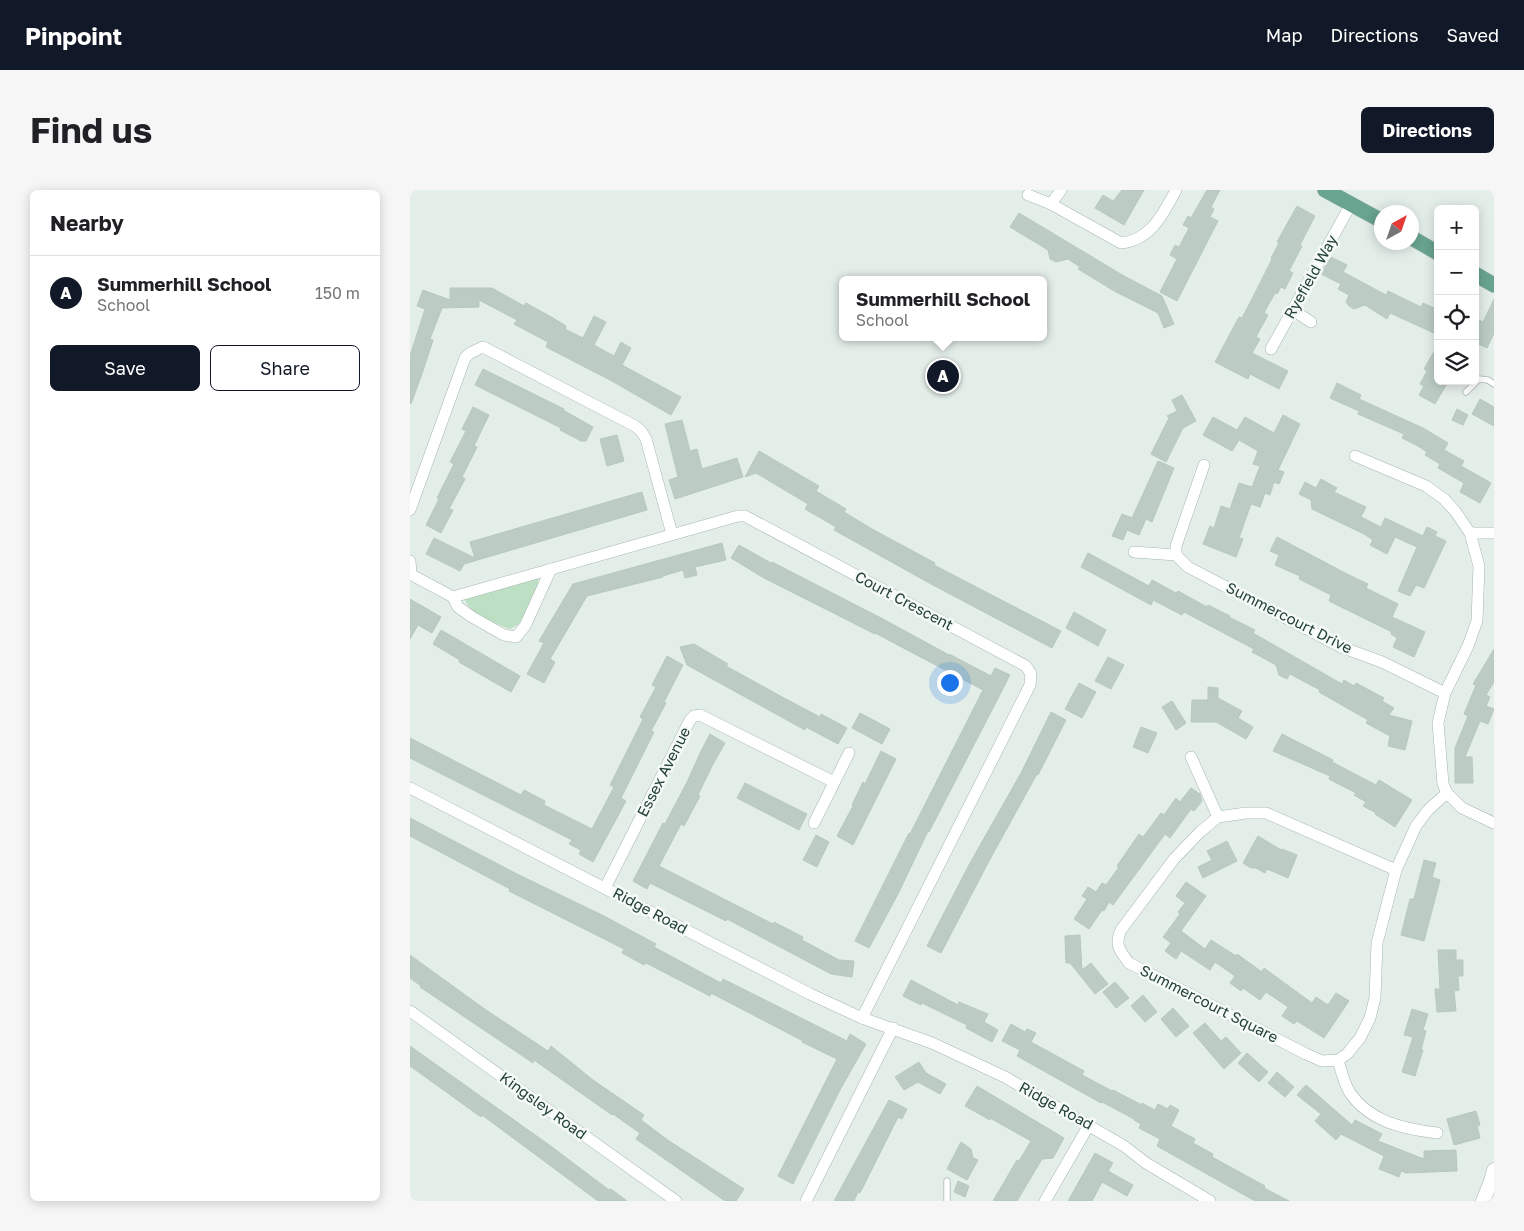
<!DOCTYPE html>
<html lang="en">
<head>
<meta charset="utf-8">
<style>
	:root { --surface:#fff; --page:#f6f6f6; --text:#202124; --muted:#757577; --line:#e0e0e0; --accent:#111827 }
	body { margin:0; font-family:"Golos Text",sans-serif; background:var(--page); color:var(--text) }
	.controls { position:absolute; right:15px; top:15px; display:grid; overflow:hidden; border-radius:8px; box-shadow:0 2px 12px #0003 }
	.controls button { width:45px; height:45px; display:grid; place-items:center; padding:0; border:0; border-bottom:1px solid var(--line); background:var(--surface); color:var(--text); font:25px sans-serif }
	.compass { position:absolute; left:964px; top:15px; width:45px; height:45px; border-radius:50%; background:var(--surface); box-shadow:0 2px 12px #0003; rotate:40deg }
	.you { position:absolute; left:539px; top:492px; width:18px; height:18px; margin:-12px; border:4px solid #fff; border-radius:50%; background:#1a73e8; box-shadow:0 0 0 8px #1a73e833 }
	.badge { display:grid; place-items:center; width:32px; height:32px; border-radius:50%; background:var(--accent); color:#fff; font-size:16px; font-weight:700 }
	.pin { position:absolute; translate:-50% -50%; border:2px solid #fff; box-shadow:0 1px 5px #0006 }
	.popup { position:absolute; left:429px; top:86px; width:208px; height:65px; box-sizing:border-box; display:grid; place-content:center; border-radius:8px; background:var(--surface); filter:drop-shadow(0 1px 4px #0005); font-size:16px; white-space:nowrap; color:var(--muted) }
	.popup b { font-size:19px; color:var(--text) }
	.popup::after { content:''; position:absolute; left:50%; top:100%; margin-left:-10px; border:10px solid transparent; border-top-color:var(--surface) }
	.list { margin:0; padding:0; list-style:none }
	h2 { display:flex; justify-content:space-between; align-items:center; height:65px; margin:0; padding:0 20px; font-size:21px }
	h2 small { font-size:16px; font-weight:400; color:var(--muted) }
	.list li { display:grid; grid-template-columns:32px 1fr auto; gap:15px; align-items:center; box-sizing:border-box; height:75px; padding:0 20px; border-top:1px solid var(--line) }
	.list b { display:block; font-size:19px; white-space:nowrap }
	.list p { margin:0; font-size:16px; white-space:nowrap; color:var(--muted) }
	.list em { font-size:16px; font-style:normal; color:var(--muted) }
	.actions { display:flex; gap:10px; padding:15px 20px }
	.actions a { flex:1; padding:11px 0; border:1px solid var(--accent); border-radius:8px; text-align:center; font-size:18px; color:var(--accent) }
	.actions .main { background:var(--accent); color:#fff }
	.icon { flex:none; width:28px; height:28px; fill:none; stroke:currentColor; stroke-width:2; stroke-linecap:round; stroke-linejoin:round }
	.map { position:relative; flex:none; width:1084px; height:1011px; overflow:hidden; border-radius:8px }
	header { display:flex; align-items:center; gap:30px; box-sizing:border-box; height:70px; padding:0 25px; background:var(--accent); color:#fff }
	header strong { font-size:24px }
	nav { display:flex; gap:28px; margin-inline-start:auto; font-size:18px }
	.intro { display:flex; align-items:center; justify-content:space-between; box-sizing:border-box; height:120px; padding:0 30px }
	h1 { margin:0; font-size:35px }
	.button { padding:12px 22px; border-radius:8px; background:var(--accent); color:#fff; font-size:18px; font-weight:700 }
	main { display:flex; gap:30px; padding:0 30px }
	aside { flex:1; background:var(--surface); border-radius:8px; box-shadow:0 2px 12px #0003 }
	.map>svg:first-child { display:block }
	.green { fill:#bddfc3 }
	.building { fill:#bcccc4; stroke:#b6c8bf }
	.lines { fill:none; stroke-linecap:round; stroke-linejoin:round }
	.service-casing { stroke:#a6b6b0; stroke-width:7 }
	.minor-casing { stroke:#a6b6b0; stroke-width:12 }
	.tertiary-casing { stroke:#a6b6b0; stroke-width:15 }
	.primary-casing { stroke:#c1cac7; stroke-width:16 }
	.service { stroke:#fff; stroke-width:5.5 }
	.minor { stroke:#fff; stroke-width:11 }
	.tertiary { stroke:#fff; stroke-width:14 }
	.primary { stroke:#68a490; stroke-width:15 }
	.labels { text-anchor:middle; stroke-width:5; stroke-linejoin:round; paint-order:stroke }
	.street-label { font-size:15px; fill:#234036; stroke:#f5faf7 }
</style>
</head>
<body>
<header>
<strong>Pinpoint</strong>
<nav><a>Map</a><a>Directions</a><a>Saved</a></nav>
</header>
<div class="intro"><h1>Find us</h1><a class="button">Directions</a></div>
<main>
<aside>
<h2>Nearby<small></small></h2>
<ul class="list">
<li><span class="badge">A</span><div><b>Summerhill School</b><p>School</p></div><em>150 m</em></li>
</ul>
<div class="actions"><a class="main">Save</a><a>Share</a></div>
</aside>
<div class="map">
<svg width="1084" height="1011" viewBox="0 0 1084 1011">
	<rect width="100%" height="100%" fill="#e4eee9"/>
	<path class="green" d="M 128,388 L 128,400 L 109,434 L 100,439 C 85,433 60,425 54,408 Z"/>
	<g class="building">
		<polygon points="712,0 734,0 714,35 685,18 693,5 703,11"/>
		<polygon points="797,0 810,0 801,17 804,19 800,27 808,31 767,111 750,102 767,69 760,65 765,55 769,57 779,38 773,35 778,26 781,28"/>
		<polygon points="887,16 905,26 890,55 892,56 879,81 883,83 875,99 871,97 867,104 865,103 854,123 858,125 846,147 850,149 842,163 878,181 869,199 840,184 838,189 805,172 829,127 832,128 846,101 862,69 861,68 869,53 867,52"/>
		<polygon points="609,23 714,86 752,106 764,134 754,138 748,123 706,102 668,79 670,77 658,69 646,72 640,69 638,60 600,37"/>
		<polygon points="921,67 937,75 933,82 976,105 978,101 1011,117 1013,113 1028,120 1028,135 1024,143 980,123 977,129 955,115 944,119 939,116 936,112 939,105 928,99 931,94 911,84"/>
		<polygon points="40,98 82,98 114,116 116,113 143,128 156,136 155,139 173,148 184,126 196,132 184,155 204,166 211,152 221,158 212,175 271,207 261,225 200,190 136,157 138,152 104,134 107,130 69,110 69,117 32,118 20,149 23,150 12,184 1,214 0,213 0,166 15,119 7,116 13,100 40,110"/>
		<polygon points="1084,109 1084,143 1077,158 1065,152 1065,128 1073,132"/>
		<polygon points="1028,155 1028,191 1036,195 1025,214 1009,205 1014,196 1010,194 1017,181 1014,179"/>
		<polygon points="73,179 154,219 153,220 183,237 176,251 171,251 150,240 151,238 65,195"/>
		<polygon points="927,193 951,205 949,209 1013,238 1038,253 1034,260 1054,271 1051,276 1081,293 1070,313 1050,302 1054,293 1028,278 1030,274 1015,265 1017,262 1008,256 992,248 994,244 948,224 949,221 920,208"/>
		<polygon points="772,205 786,231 773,238 756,272 741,264 759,228 757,226 767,221 762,210"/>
		<polygon points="1070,209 1084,217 1084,236 1062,224"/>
		<polygon points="63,217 79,225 64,256 67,257 52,287 55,289 39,319 43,320 31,343 16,335 29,309 27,308 44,274 40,272 56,241 52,239"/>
		<polygon points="1047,219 1058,225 1053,235 1042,230"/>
		<polygon points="873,225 890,234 868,280 874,282 869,294 864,292 860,305 855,303 850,317 841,314 829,348 833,349 826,367 793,354 800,336 804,338 811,316 820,319 829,293 842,297 850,276 843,274 848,261 829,250 822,261 793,245 803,227 827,240 835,227 864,243"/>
		<polygon points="272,230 280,261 287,259 292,279 327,268 333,287 265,309 259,290 268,287 255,234"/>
		<polygon points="207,245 214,271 197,276 190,249"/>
		<polygon points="349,261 409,296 406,301 436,319 434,322 462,339 525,373 524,375 651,441 642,458 521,394 424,340 426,337 395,319 398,314 346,283 335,287"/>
		<polygon points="748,271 764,278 742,332 736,329 729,345 717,340 713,350 702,346 712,324 722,328"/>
		<polygon points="911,289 927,298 924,302 956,317 951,327 971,337 975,328 1013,346 1017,337 1027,342 1025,346 1036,351 1014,398 1006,395 1000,406 988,401 1007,357 985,347 977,364 960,355 963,350 954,344 902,319 901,310 889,304 895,292 906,298"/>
		<polygon points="232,302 237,320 54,374 50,381 16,364 24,348 65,368 60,352"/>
		<polygon points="867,347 937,384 958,394 956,398 988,414 982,427 1015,442 1004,467 983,457 987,448 981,444 982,442 919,411 921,405 889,389 890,386 865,375 869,365 860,361"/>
		<polygon points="312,353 316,370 285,377 287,385 275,388 273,380 253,386 253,387 177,406 140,469 145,472 134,493 117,484 134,453 129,451 163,394"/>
		<polygon points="329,355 361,373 362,372 473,429 539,465 539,464 581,486 585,478 600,485 519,642 518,641 489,702 459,758 445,751 499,643 500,644 573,500 465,443 465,444 354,388 321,368"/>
		<polygon points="678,363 739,396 742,390 766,403 768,401 797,417 798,415 820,426 819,427 845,440 843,443 932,494 934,490 944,496 946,493 974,508 972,511 984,518 979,525 1002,531 995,560 978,556 980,546 956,533 958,530 909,502 910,500 880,484 877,489 869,485 866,475 842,462 844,459 774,422 772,425 743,410 741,415 671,377"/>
		<polygon points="0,409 31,427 22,443 8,435 0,449"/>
		<polygon points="664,422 696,440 688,456 656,438"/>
		<polygon points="31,440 110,486 101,502 49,472 50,470 23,454"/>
		<polygon points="284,454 318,474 316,476 374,508 410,527 411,524 437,538 428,554 396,537 395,540 277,475 270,457"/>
		<polygon points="1084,459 1084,492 1076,505 1080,507 1076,516 1084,519 1078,534 1070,531 1055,567 1062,567 1063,593 1045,593 1045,558 1058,526 1054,524 1066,495 1063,494"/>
		<polygon points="257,466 273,475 254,512 256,513 241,541 244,542 211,608 216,611 183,672 169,664 171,660 159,654 162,650 0,568 0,548 111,605 114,600 135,611 134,615 182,639 204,597 200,595 233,529 230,527 246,497 242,495"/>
		<polygon points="698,467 714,475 701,499 685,491"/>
		<polygon points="669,493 686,502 672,528 655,519"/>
		<polygon points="798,497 808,498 808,508 832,521 828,528 843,537 836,549 806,532 781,532 782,510 798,510"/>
		<polygon points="762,511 776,533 766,540 752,517"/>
		<polygon points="641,522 656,530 628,585 627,584 579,671 531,763 517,756 560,673 611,583"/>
		<polygon points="450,523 480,539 472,554 442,538"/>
		<polygon points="731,537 747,543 738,563 723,557"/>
		<polygon points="300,544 315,553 303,574 288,605 290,606 274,636 271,634 249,676 363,734 364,732 393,747 392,750 429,770 444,771 442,787 421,784 317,729 316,731 240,693 237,699 223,691 253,633 255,634 277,592 291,561"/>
		<polygon points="872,544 923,570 922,572 966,595 969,590 1002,610 985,637 965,624 966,623 953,616 956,612 944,605 946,603 919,589 920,586 863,561"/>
		<polygon points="471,561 486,569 443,655 427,646 443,616 442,615 453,592 455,594"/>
		<polygon points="335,593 397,624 389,640 327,608"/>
		<polygon points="781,598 790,604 792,611 784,621 781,619 760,648 755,644 703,715 699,712 694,721 692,720 679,739 664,729 677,709 672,706 678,697 686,702 692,693 696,695 709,677 707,676 729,644 733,647 751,623 754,625 766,608 770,612"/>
		<polygon points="0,628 107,684 194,726 246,754 244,757 311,793 313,789 437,851 440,844 456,854 431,898 383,994 368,986 427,869 392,852 393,851 301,803 300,806 236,773 234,775 212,763 214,759 99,701 100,699 0,646"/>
		<polygon points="406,645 419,652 407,677 393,670"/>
		<polygon points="848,646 871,660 872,659 887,665 878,688 857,679 855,683 846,678 841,678 833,673"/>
		<polygon points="817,651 827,671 793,688 788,677 802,670 797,661"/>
		<polygon points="1014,670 1026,673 1022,687 1030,690 1014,751 991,745 1000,709 1004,709"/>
		<polygon points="776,692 796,706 771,741 795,759 801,750 826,766 827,764 852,782 854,778 902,813 906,807 918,815 926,803 939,811 914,848 887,831 884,834 872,826 878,817 856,802 850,810 833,798 831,801 820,793 825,786 805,772 800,780 771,761 766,769 755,761 761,753 753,747 770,724 768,722 775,713 766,706"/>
		<polygon points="670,745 672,780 681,773 698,794 685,804 660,773 656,773 655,746"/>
		<polygon points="1028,760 1046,760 1046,770 1053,770 1053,786 1048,786 1049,800 1044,801 1046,821 1027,822 1025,799 1030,799"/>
		<polygon points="0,765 76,820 138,861 141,856 183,890 234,925 231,930 259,951 334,999 326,1011 315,1011 226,949 230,943 203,924 202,925 124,870 123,873 10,797 11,796 0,788"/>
		<polygon points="501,790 548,815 549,812 578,824 574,832 588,840 582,852 556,838 557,835 512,813 511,815 493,806"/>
		<polygon points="705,792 719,808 706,818 693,802"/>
		<polygon points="733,805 747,822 735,832 721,816"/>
		<polygon points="763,818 779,836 766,847 751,829"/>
		<polygon points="1002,819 1018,824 1013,840 1016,841 1011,860 1013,860 1005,886 992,882 1003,847 994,845"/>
		<polygon points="795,833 811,851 816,847 831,863 814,879 783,843"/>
		<polygon points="601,834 615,842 617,839 626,843 621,852 674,881 672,885 702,901 703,900 732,915 732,913 745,920 748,914 758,919 760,915 769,920 761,936 785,949 783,953 803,964 802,967 855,996 854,998 879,1011 845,1011 747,956 750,949 729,938 731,934 724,930 724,929 692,912 691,913 607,866 610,860 592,851"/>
		<polygon points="0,856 142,957 199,1000 201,999 217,1011 188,1011 72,925 71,927 0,876"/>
		<polygon points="837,863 858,882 849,892 828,873"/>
		<polygon points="509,872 516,883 536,894 530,904 508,892 494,900 485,887"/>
		<polygon points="867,882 884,897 875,907 858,893"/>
		<polygon points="896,895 942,935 945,930 972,944 968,951 1014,969 1014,961 1046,960 1047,981 996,983 991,981 989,987 969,979 974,966 931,944 926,950 905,931 911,924 887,905"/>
		<polygon points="567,896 654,948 643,968 632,969 607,1011 583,1011 607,970 609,971 621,951 580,928 580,930 555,916"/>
		<polygon points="479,910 497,919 492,929 488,927 450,1003 448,1002 444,1011 424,1011"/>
		<polygon points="1066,921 1070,935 1067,936 1070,948 1044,955 1037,929"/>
		<polygon points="551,952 561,959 563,968 568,970 557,990 537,979"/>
		<polygon points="685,963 703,973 698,981 723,995 717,1006 692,992 682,1011 658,1011"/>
		<polygon points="548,991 559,996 555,1007 544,1002"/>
	</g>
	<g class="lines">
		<g class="service-casing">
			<g id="service">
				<polyline points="1056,202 1069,189 1078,190 1084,194"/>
				<polyline points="537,1011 537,991"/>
			</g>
		</g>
		<g class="minor-casing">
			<g id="minor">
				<path d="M 618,5 L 641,14 L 711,53 C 741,50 753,24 766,0"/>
				<polyline points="641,14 651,0"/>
				<polyline points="883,120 901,132"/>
				<polyline points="861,159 941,14"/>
				<polyline points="945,266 1016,296 1034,309 1045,321 1060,343 1069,376 1067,431 1058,456 1035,503 1028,533 1033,594 1037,603 1052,618 1084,633"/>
				<polyline points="0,320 55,168 60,163 73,157 225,236 231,241 236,249 262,344"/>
				<polyline points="1060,343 1084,343"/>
				<polyline points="724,362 766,365 778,377 931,457 972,472 1035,503"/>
				<polyline points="766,365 766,356 794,275"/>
				<polyline points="0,371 1,384"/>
				<polyline points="0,384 43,407 328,326 335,326 616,476 621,484 620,495 452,828"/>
				<polyline points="43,407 48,417 62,427 94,445 106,447 115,436 141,379"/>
				<polyline points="781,567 808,627"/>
				<polyline points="0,598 400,804 452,828 522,853 595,887 714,956 736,973 800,1011"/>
				<polyline points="404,633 439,563"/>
				<path d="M 986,680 L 856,623 L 836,623 L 808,627 L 790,642 L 764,669 L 711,740 C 704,755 710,761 719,773 L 896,864 L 912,871 L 928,870 L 937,864 L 950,848 L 960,828 L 965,808 L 967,753 L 986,680 L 1006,636 L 1018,620 L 1037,603"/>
				<polyline points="195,698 280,530 284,526 290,525 424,592"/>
				<polyline points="0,821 266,1011"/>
				<path d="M 928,870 C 931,881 934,893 940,903 C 960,932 994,939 1027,943"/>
				<polyline points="396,1011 483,838"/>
				<polyline points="635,1011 679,935"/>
			</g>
		</g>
		<g class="tertiary-casing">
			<polyline id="tertiary" points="1073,1011 1081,991 1084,980"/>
		</g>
		<g class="primary-casing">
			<g id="primary">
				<polyline points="915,0 972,31"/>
				<polyline points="1002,48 1028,63"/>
				<polyline points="1065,84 1084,95"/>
			</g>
		</g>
		<use href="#service" class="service"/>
		<use href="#minor" class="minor"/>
		<use href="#tertiary" class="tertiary"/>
		<use href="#primary" class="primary"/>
	</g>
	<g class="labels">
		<g class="street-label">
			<text transform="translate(901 87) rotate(-61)" y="5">Ryefield Way</text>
			<text transform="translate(494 411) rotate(28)" y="5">Court Crescent</text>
			<text transform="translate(879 428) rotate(27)" y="5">Summercourt Drive</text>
			<text transform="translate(254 582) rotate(-63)" y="5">Essex Avenue</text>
			<text transform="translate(240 721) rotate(28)" y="5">Ridge Road</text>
			<text transform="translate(799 814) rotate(27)" y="5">Summercourt Square</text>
			<text transform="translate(133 916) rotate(36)" y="5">Kingsley Road</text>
			<text transform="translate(646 916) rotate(29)" y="5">Ridge Road</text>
		</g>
	</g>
</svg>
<div class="controls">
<button>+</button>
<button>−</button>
<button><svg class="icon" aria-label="locate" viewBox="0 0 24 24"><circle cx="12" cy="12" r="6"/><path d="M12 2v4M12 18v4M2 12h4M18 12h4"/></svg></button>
<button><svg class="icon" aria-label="layers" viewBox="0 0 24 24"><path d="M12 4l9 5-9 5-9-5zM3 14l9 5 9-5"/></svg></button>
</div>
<svg class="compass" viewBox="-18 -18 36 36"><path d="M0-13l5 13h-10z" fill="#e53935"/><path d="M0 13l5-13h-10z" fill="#757577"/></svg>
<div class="you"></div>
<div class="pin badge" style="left:533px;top:186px">A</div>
<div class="popup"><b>Summerhill School</b>School</div>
</div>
</main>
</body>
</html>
